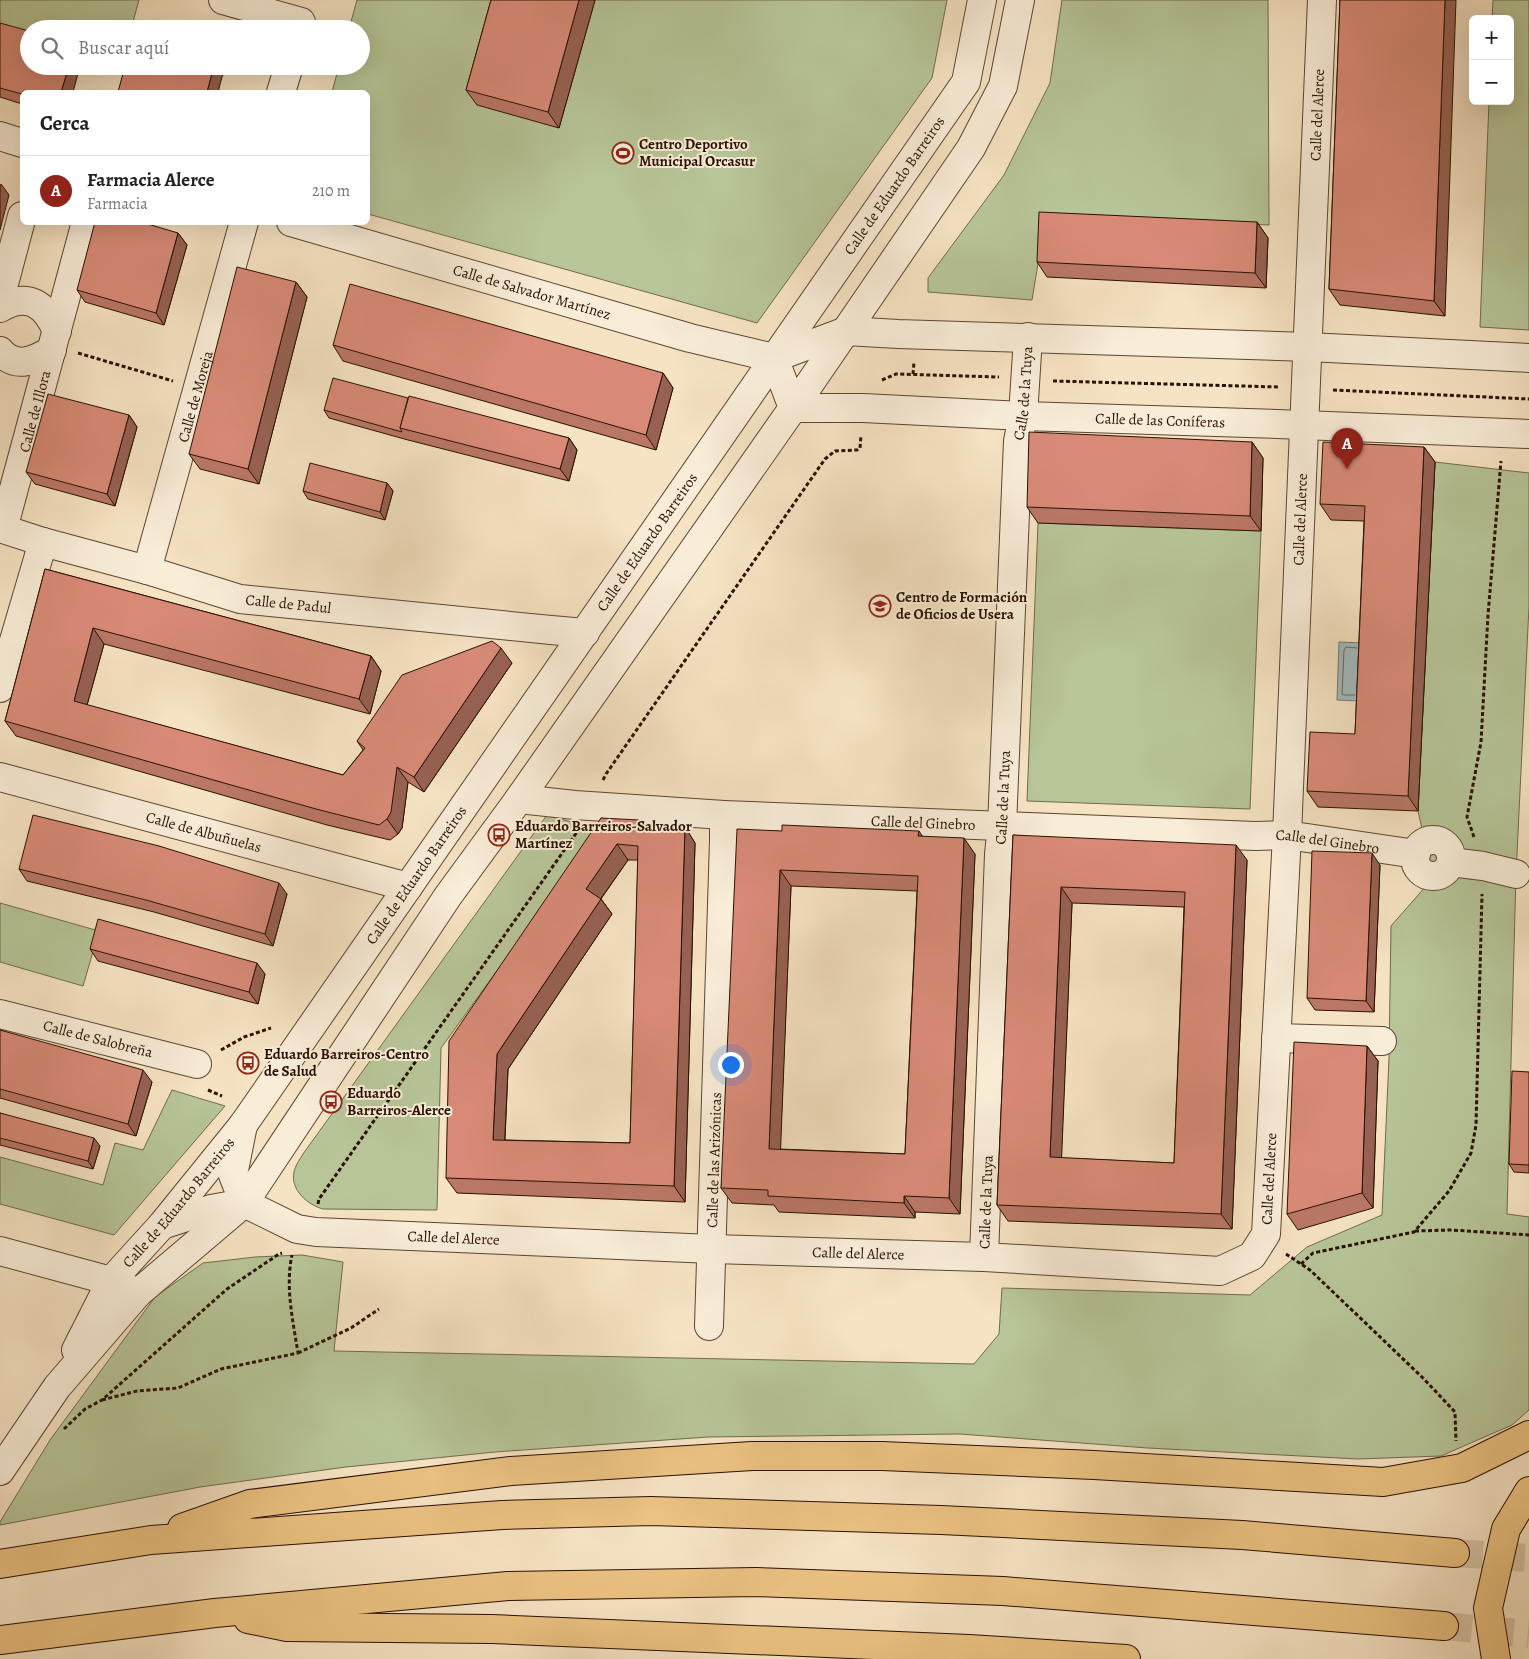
<!DOCTYPE html>
<html lang="es">
<head>
<meta charset="utf-8">
<style>
	:root { --surface:#fff; --page:#f2f2f2; --text:#202124; --muted:#757577; --line:#e0e0e0; --accent:#8f2418 }
	body { margin:0; font-family:Alegreya,serif; background:var(--page); color:var(--text) }
	.controls { position:absolute; right:15px; top:15px; display:grid; overflow:hidden; border-radius:8px; box-shadow:0 5px 20px #0002 }
	.controls button { width:45px; height:45px; display:grid; place-items:center; padding:0; border:0; border-bottom:1px solid var(--line); background:var(--surface); color:var(--text); font:25px sans-serif }
	.you { position:absolute; left:730px; top:1064px; width:18px; height:18px; margin:-12px; border:4px solid #fff; border-radius:50%; background:#1a73e8; box-shadow:0 0 0 8px #1a73e833 }
	.badge { display:grid; place-items:center; width:32px; height:32px; border-radius:50%; background:var(--accent); color:#fff; font-size:16px; font-weight:700 }
	.pin { position:absolute; translate:-50% -41px; filter:drop-shadow(0 1px 2px #0008) }
	.pin::after { content:''; position:absolute; top:26px; width:18px; height:15px; background:inherit; clip-path:polygon(0 0,100% 0,50% 100%) }
	.list { margin:0; padding:0; list-style:none }
	h2 { display:flex; justify-content:space-between; align-items:center; height:65px; margin:0; padding:0 20px; font-size:21px }
	h2 small { font-size:16px; font-weight:400; color:var(--muted) }
	.list li { display:grid; grid-template-columns:32px 1fr auto; gap:15px; align-items:center; box-sizing:border-box; height:70px; padding:0 20px; border-top:1px solid var(--line) }
	.list b { display:block; font-size:19px; white-space:nowrap }
	.list p { margin:0; font-size:16px; white-space:nowrap; color:var(--muted) }
	.list em { font-size:16px; font-style:normal; color:var(--muted) }
	.icon { flex:none; width:28px; height:28px; fill:none; stroke:currentColor; stroke-width:2; stroke-linecap:round; stroke-linejoin:round }
	.map { position:relative; flex:none; width:1529px; height:1659px; overflow:hidden }
	.search { position:absolute; background:var(--surface); box-shadow:0 5px 20px #0002; left:20px; top:20px; width:350px; height:55px; display:flex; align-items:center; gap:12px; box-sizing:border-box; padding:0 18px; border-radius:28px; color:var(--muted); font-size:19px }
	.panel { position:absolute; background:var(--surface); box-shadow:0 5px 20px #0002; left:20px; top:90px; width:350px; height:135px; border-radius:8px }
	.map>svg:first-child { display:block }
	.green { fill:#b7c598; stroke:#706a4c }
	.water { fill:#a2bbbe; stroke:#727772 }
	.lines { fill:none; stroke-linecap:round; stroke-linejoin:round }
	.shore { stroke:#66665f; stroke-width:1 }
	.motorway-tunnel { stroke:#d7c3a6; stroke-width:28; stroke-dasharray:28 14; stroke-linecap:butt }
	.minor-casing { stroke:#5c4531; stroke-width:30 }
	.tertiary-casing { stroke:#5c4531; stroke-width:30 }
	.primary-casing { stroke:#291000; stroke-width:30 }
	.motorway-casing { stroke:#291000; stroke-width:30 }
	.path { stroke:#291000; stroke-width:3; stroke-dasharray:4 2.5; stroke-linecap:butt }
	.minor { stroke:#f9edd8; stroke-width:28 }
	.tertiary { stroke:#f9edd8; stroke-width:28 }
	.primary { stroke:#ebc282; stroke-width:28 }
	.motorway { stroke:#ebc282; stroke-width:28 }
	.wall { fill:#ba7766; stroke:#291000; fill-rule:evenodd }
	.shaded-wall { fill:#976153; stroke:#291000 }
	.building { fill:#d88a77; stroke:#291000; fill-rule:evenodd }
	.labels { text-anchor:middle; stroke-width:4; stroke-linejoin:round; paint-order:stroke }
	.street-label { font-size:15px; fill:#291000; stroke:#f9edd8 }
	.poi-label { font-size:15px; font-weight:bold; fill:#291000; stroke:#f9edd8; text-anchor:start }
</style>
</head>
<body>
<div class="map">
<svg width="1529" height="1659" viewBox="0 0 1529 1659">
	<rect width="100%" height="100%" fill="#f6e3c3"/>
	<filter id="stains"><feTurbulence type="fractalNoise" baseFrequency=".004" numOctaves="4"/><feColorMatrix values="0 0 0 0 .2 0 0 0 0 .09 0 0 0 0 .02 0 0 0 .5 -.17"/></filter>
	<radialGradient id="worn" r=".72"><stop offset=".6" stop-color="#630" stop-opacity="0"/><stop offset="1" stop-color="#630" stop-opacity=".3"/></radialGradient>
	<g class="green">
		<polygon points="0,0 139,0 131,29 29,29 29,40 0,32"/>
		<polygon points="357,0 947,0 932,78 757,323 368,214 368,92 332,92 339,66 361,66 361,29 349,29"/>
		<polygon points="1062,0 1268,0 1269,225 1046,215 1032,300 928,292 928,278 1004,175 1050,83"/>
		<polygon points="1493,0 1529,0 1529,330 1480,327 1489,101 1510,101 1510,19 1492,19"/>
		<polygon points="1435,462 1529,473 1529,606 1516,874 1507,1214 1529,1217 1529,1410 1512,1425 1441,1456 1358,1459 1148,1448 960,1434 708,1437 495,1452 346,1467 200,1487 0,1525 0,1522 50,1440 155,1297 203,1263 255,1257 302,1255 343,1262 334,1351 974,1364 999,1334 1002,1288 1250,1295 1307,1247 1382,1215 1389,1058 1391,926 1433,878 1418,811"/>
		<polygon points="1038,523 1261,531 1250,809 1027,801"/>
		<path d="M 547,815 L 599,830 L 441,1048 L 437,1210 L 323,1209 C 308,1205 290,1190 294,1172 C 295,1166 300,1159 303,1154 Z"/>
		<polygon points="0,903 99,931 83,986 0,962"/>
		<polygon points="172,1090 225,1106 114,1235 0,1204 0,1157 103,1185 115,1143 143,1150"/>
	</g>
	<polygon class="water" points="1339,642 1364,643 1361,701 1337,700"/>
	<g class="lines">
		<polyline class="shore" points="1355,695 1344,695 1342,694 1344,650 1346,647 1357,648"/>
		<g class="motorway-tunnel">
			<polyline points="1455,1553 1529,1558"/>
			<polyline points="1444,1626 1529,1634"/>
		</g>
		<g class="minor-casing">
			<g id="minor">
				<polyline points="223,0 301,22"/>
				<polyline points="281,92 289,66"/>
				<polyline points="0,136 22,143"/>
				<path id="s1" d="M 291,222 L 690,338 L 774,358"/>
				<polyline points="0,299 22,216"/>
				<path d="M 0,308 C 28,292 45,304 57,331"/>
				<path d="M 0,351 C 16,370 35,360 52,350"/>
				<path id="s2" d="M 774,358 L 793,408 L 863,408 L 1023,416 L 1277,424 L 1529,434"/>
				<polyline points="774,358 846,331 898,334 1308,347 1529,358"/>
				<path id="s3" d="M 0,528 L 43,542 L 147,570 L 240,599 L 551,630 L 585,633"/>
				<path id="s4" d="M 3,529 L 86,222"/>
				<path id="s5" d="M 147,570 L 244,222"/>
				<polyline points="0,688 43,542"/>
				<path id="s6" d="M 0,777 L 408,887"/>
				<path id="s7" d="M 519,799 L 575,805 L 724,815 L 1255,836 L 1287,835 L 1416,854"/>
				<circle cx="1433" cy="858" r="18"/>
				<polyline points="1451,862 1483,866 1516,874"/>
				<path id="s8" d="M 0,1014 L 197,1064"/>
				<polyline points="1276,1038 1382,1041"/>
				<polyline points="243,1125 233,1175 244,1203"/>
				<path id="s9" d="M 162,1225 L 211,1209 L 244,1203 L 297,1229 L 316,1232 L 712,1249 L 984,1257 L 1220,1271 L 1252,1256 L 1266,1234 L 1287,835 L 1322,0"/>
				<polyline points="0,1251 111,1281 138,1293"/>
				<path id="s10" d="M 984,1257 L 999,854 L 1002,826 L 1018,441 L 1023,416 L 1028,337"/>
				<path id="s11" d="M 709,1326 L 724,840 L 724,815"/>
			</g>
		</g>
		<g class="tertiary-casing">
			<g id="tertiary">
				<path id="s12" d="M 76,1350 L 111,1281 L 162,1225 L 243,1125 L 966,82 L 982,0"/>
				<polyline points="0,1471 57,1387 138,1293 244,1203 448,896 519,799 793,408 971,148 1003,86 1020,0"/>
			</g>
		</g>
		<g class="primary-casing">
			<polyline id="primary" points="1496,1659 1488,1608 1506,1529 1529,1491"/>
		</g>
		<g class="motorway-casing">
			<g id="motorway">
				<polyline points="182,1528 250,1504 511,1471 752,1456 882,1456 1094,1465 1383,1482 1462,1468 1529,1435"/>
				<polyline points="0,1564 151,1540 502,1515 651,1511 941,1520 1242,1535 1455,1553"/>
				<polyline points="248,1619 287,1627 492,1629 969,1649 1126,1659"/>
				<polyline points="0,1640 215,1613 508,1586 756,1582 1003,1591 1444,1626"/>
			</g>
		</g>
		<g class="path">
			<polyline points="78,353 173,381"/>
			<polyline points="913,374 914,362"/>
			<polyline points="882,380 896,374 999,377"/>
			<polyline points="1053,381 1279,387"/>
			<polyline points="1333,390 1529,399"/>
			<polyline points="603,780 606,774 825,459 835,451 857,450 860,448 861,435"/>
			<polyline points="1474,837 1467,817 1481,742 1488,615 1501,461"/>
			<polyline points="221,1050 244,1037 271,1028"/>
			<polyline points="208,1090 222,1096"/>
			<polyline points="318,1204 319,1199 577,832"/>
			<polyline points="1415,1231 1452,1230 1529,1235"/>
			<polyline points="1286,1254 1310,1270 1423,1378 1455,1412 1456,1441"/>
			<polyline points="1301,1264 1313,1253 1414,1232 1449,1191 1471,1153 1476,1125 1482,894"/>
			<polyline points="298,1353 351,1328 379,1309"/>
			<path d="M 102,1400 L 137,1391 L 178,1388 L 221,1369 L 298,1353 C 293,1321 285,1287 292,1255"/>
			<polyline points="64,1429 85,1409 102,1400 227,1289 279,1254 282,1253"/>
		</g>
		<use href="#minor" class="minor"/>
		<use href="#tertiary" class="tertiary"/>
		<use href="#primary" class="primary"/>
		<use href="#motorway" class="motorway"/>
	</g>
	<g class="wall">
		<polygon points="491,0 595,0 559,128 477,105 466,90"/>
		<polygon points="1340,0 1445,316 1340,305 1329,289"/>
		<polygon points="0,23 22,92 22,104 0,97"/>
		<polygon points="1257,222 1268,238 1266,288 1047,277 1037,262"/>
		<polygon points="178,233 187,245 164,325 85,302 77,290"/>
		<polygon points="296,282 307,297 259,484 200,469 189,454"/>
		<polygon points="333,345 663,373 673,388 656,450 343,361"/>
		<polygon points="408,399 569,438 577,450 569,481 408,440 329,418 324,410"/>
		<polygon points="129,415 137,427 115,506 35,484 26,472"/>
		<polygon points="1252,442 1263,458 1261,531 1038,523 1027,507"/>
		<polygon points="1424,447 1435,462 1418,811 1318,807 1307,791 1355,734 1364,521 1331,520 1320,504"/>
		<polygon points="387,483 393,491 385,520 308,499 303,491"/>
		<polygon points="45,569 371,656 381,671 370,714 104,644 87,705 343,775 363,750 357,741 512,663 424,792 408,782 402,828 398,834 390,840 327,825 16,736 5,721"/>
		<path d="M 601,818 L 643,826 L 685,827 L 695,843 L 685,1202 L 457,1193 L 446,1178 ZM 628,860 L 638,860 L 630,1143 L 505,1140 L 508,1069 L 612,914 L 601,899 Z"/>
		<path d="M 782,831 L 923,837 L 975,854 L 960,1214 L 915,1212 L 915,1218 L 779,1212 L 774,1205 L 732,1203 L 721,1188 ZM 791,886 L 917,891 L 905,1154 L 780,1149 Z"/>
		<path d="M 1013,835 L 1247,860 L 1232,1229 L 1008,1221 L 997,1205 ZM 1072,903 L 1184,907 L 1174,1163 L 1061,1158 Z"/>
		<polygon points="1380,865 1374,1012 1315,1010 1307,998"/>
		<polygon points="19,869 287,894 273,946 154,912 27,881"/>
		<polygon points="90,949 265,974 258,1004 98,961"/>
		<polygon points="0,1030 152,1082 136,1136 0,1098"/>
		<polygon points="1367,1046 1378,1061 1373,1208 1298,1230 1287,1214"/>
		<polygon points="1529,1072 1529,1173 1514,1172 1509,1164"/>
		<polygon points="0,1113 100,1146 93,1169 0,1145"/>
	</g>
	<g class="shaded-wall">
		<polygon points="579,0 595,0 559,128 548,112"/>
		<polygon points="1445,0 1456,0 1445,316 1434,301"/>
		<polygon points="69,66 80,66 73,92 61,92"/>
		<polygon points="214,66 225,66 218,92 207,92"/>
		<polygon points="1,184 9,195 0,230 0,188"/>
		<polygon points="1257,222 1268,238 1266,288 1255,273"/>
		<polygon points="178,233 187,245 164,325 156,313"/>
		<polygon points="296,282 307,297 259,484 248,469"/>
		<polygon points="663,373 673,388 656,450 646,435"/>
		<polygon points="129,415 137,427 115,506 107,494"/>
		<polygon points="569,438 577,450 569,481 560,469"/>
		<polygon points="1252,442 1263,458 1261,531 1250,516"/>
		<polygon points="1424,447 1435,462 1418,811 1408,796"/>
		<polygon points="387,483 393,491 385,520 380,512"/>
		<polygon points="93,628 104,644 84,716 74,701"/>
		<polygon points="501,648 512,663 424,792 414,777"/>
		<polygon points="371,656 381,671 370,714 359,699"/>
		<polygon points="397,767 408,782 402,828 398,834 387,819"/>
		<polygon points="639,820 650,835 639,825"/>
		<polygon points="685,827 695,843 685,1202 674,1186"/>
		<polygon points="919,831 929,846 918,836"/>
		<polygon points="964,838 975,854 960,1214 949,1198"/>
		<polygon points="617,844 628,860 597,904 586,889"/>
		<polygon points="1236,845 1247,860 1232,1229 1221,1214"/>
		<polygon points="1372,853 1380,865 1374,1012 1366,1001"/>
		<polygon points="780,870 791,886 780,1164 769,1149"/>
		<polygon points="279,883 287,894 273,946 265,934"/>
		<polygon points="1061,887 1072,903 1061,1173 1050,1157"/>
		<polygon points="601,899 612,914 508,1069 504,1155 493,1140 497,1054"/>
		<polygon points="257,963 265,974 258,1004 249,992"/>
		<polygon points="1367,1046 1378,1061 1373,1208 1362,1193"/>
		<polygon points="143,1070 152,1082 136,1136 128,1124"/>
		<polygon points="94,1138 100,1146 93,1169 88,1161"/>
		<polygon points="904,1196 915,1212 915,1218 904,1203"/>
	</g>
	<g class="building">
		<polygon points="491,0 579,0 548,112 466,90"/>
		<polygon points="1340,0 1445,0 1434,301 1329,289"/>
		<polygon points="0,23 29,31 29,66 69,66 61,92 22,92 22,94 0,88"/>
		<polygon points="125,66 214,66 207,92 118,92"/>
		<polygon points="1039,212 1257,222 1255,273 1037,262"/>
		<polygon points="95,222 141,222 178,233 156,313 77,290"/>
		<polygon points="237,267 296,282 248,469 189,454"/>
		<polygon points="350,284 663,373 646,435 333,345"/>
		<polygon points="333,378 408,398 400,428 402,432 324,410"/>
		<polygon points="48,394 129,415 107,494 26,472"/>
		<polygon points="409,396 569,438 560,469 400,428"/>
		<polygon points="1029,432 1252,442 1250,516 1027,507"/>
		<polygon points="1323,442 1424,447 1408,796 1307,791 1310,732 1355,734 1365,506 1320,504"/>
		<polygon points="310,463 387,483 380,512 303,491"/>
		<polygon points="45,569 371,656 359,699 93,628 74,701 343,775 365,748 357,741 402,675 492,641 501,648 414,777 397,767 391,812 387,819 379,825 316,809 5,721"/>
		<polygon points="33,815 159,846 279,883 265,934 146,900 19,869"/>
		<path d="M 601,818 L 639,820 L 639,825 L 685,827 L 674,1186 L 446,1178 L 449,1041 ZM 617,844 L 638,846 L 630,1143 L 493,1140 L 497,1054 L 601,899 L 586,889 Z"/>
		<path d="M 782,825 L 919,831 L 918,836 L 964,838 L 949,1198 L 904,1196 L 904,1203 L 768,1196 L 768,1190 L 721,1188 L 737,829 L 782,831 ZM 780,870 L 918,876 L 905,1154 L 769,1149 Z"/>
		<path d="M 1013,835 L 1236,845 L 1221,1214 L 997,1205 ZM 1061,887 L 1185,892 L 1174,1163 L 1050,1157 Z"/>
		<polygon points="1312,851 1372,853 1366,1001 1307,998"/>
		<polygon points="98,919 257,963 249,992 90,949"/>
		<polygon points="0,1030 143,1070 128,1124 0,1089"/>
		<polygon points="1294,1042 1367,1046 1362,1193 1287,1214"/>
		<polygon points="1512,1071 1529,1072 1529,1165 1509,1164"/>
		<polygon points="0,1113 94,1138 88,1161 0,1138"/>
	</g>
	<defs>
		<g id="stadium-ring" transform="scale(1.125)"><circle r="9.5" fill="#f9edd8" stroke="#8f2418" stroke-width="1.5"/><path d="M0-5a6.5 5 0 1 0 0 10a6.5 5 0 1 0 0-10ZM-3.5-1.8h7v3.6h-7Z" fill="#8f2418"/></g>
		<g id="school-ring" transform="scale(1.125)"><circle r="9.5" fill="#f9edd8" stroke="#8f2418" stroke-width="1.5"/><path d="M0-5L7-2L0 1L-7-2ZM-4 1L0 2.5L4 1V4Q0 6-4 4Z" fill="#8f2418"/></g>
		<g id="bus-ring" transform="scale(1.125)"><circle r="9.5" fill="#f9edd8" stroke="#8f2418" stroke-width="1.5"/><path d="M-5-6H5V4H4V6H2V4H-2V6H-4V4H-5ZM-3.5-4V0h7V-4ZM-3.5 1.2v1.5H-2V1.2ZM2 1.2v1.5H3.5V1.2Z" fill="#8f2418"/></g>
	</defs>
	<g fill-rule="evenodd">
		<use href="#stadium-ring" x="623" y="153"/>
		<use href="#school-ring" x="880" y="606"/>
		<use href="#bus-ring" x="499" y="835"/>
		<use href="#bus-ring" x="248" y="1063"/>
		<use href="#bus-ring" x="331" y="1102"/>
	</g>
	<g class="labels">
		<g class="street-label">
			<text dy="5" stroke="none"><textPath href="#s9" startOffset="2250">Calle del Alerce</textPath></text>
			<text dy="5" stroke="none"><textPath href="#s12" startOffset="1425">Calle de Eduardo Barreiros</textPath></text>
			<text dy="5" stroke="none"><textPath href="#s1" startOffset="251">Calle de Salvador Martínez</textPath></text>
			<text dy="5" stroke="none"><textPath href="#s10" startOffset="865">Calle de la Tuya</textPath></text>
			<text dy="5" stroke="none"><textPath href="#s5" startOffset="180">Calle de Moreja</textPath></text>
			<text dy="5" stroke="none"><textPath href="#s4" startOffset="122">Calle de Illora</textPath></text>
			<text dy="5" stroke="none"><textPath href="#s2" startOffset="421">Calle de las Coníferas</textPath></text>
			<text dy="5" stroke="none"><textPath href="#s9" startOffset="1845">Calle del Alerce</textPath></text>
			<text dy="5" stroke="none"><textPath href="#s12" startOffset="991">Calle de Eduardo Barreiros</textPath></text>
			<text dy="5" stroke="none"><textPath href="#s3" startOffset="299">Calle de Padul</textPath></text>
			<text dy="5" stroke="none"><textPath href="#s10" startOffset="460">Calle de la Tuya</textPath></text>
			<text dy="5" stroke="none"><textPath href="#s7" startOffset="405">Calle del Ginebro</textPath></text>
			<text dy="5" stroke="none"><textPath href="#s6" startOffset="211">Calle de Albuñuelas</textPath></text>
			<text dy="5" stroke="none"><textPath href="#s7" startOffset="810">Calle del Ginebro</textPath></text>
			<text dy="5" stroke="none"><textPath href="#s12" startOffset="586">Calle de Eduardo Barreiros</textPath></text>
			<text dy="5" stroke="none"><textPath href="#s8" startOffset="101">Calle de Salobreña</textPath></text>
			<text dy="5" stroke="none"><textPath href="#s11" startOffset="166">Calle de las Arizónicas</textPath></text>
			<text dy="5" stroke="none"><textPath href="#s9" startOffset="1185">Calle del Alerce</textPath></text>
			<text dy="5" stroke="none"><textPath href="#s12" startOffset="181">Calle de Eduardo Barreiros</textPath></text>
			<text dy="5" stroke="none"><textPath href="#s10" startOffset="55">Calle de la Tuya</textPath></text>
			<text dy="5" stroke="none"><textPath href="#s9" startOffset="301">Calle del Alerce</textPath></text>
			<text dy="5" stroke="none"><textPath href="#s9" startOffset="706">Calle del Alerce</textPath></text>
		</g>
		<g class="poi-label">
			<text x="639" y="149">Centro Deportivo<tspan x="639" dy="17">Municipal Orcasur</tspan></text>
			<text x="896" y="602">Centro de Formación<tspan x="896" dy="17">de Oficios de Usera</tspan></text>
			<text x="515" y="831">Eduardo Barreiros-Salvador<tspan x="515" dy="17">Martínez</tspan></text>
			<text x="264" y="1059">Eduardo Barreiros-Centro<tspan x="264" dy="17">de Salud</tspan></text>
			<text x="347" y="1098">Eduardo<tspan x="347" dy="17">Barreiros-Alerce</tspan></text>
		</g>
	</g>
	<rect width="100%" height="100%" filter="url(#stains)"/>
	<rect width="100%" height="100%" fill="url(#worn)"/>
</svg>
<div class="controls">
<button>+</button>
<button>−</button>
</div>
<div class="you"></div>
<div class="pin badge" style="left:1347px;top:469px">A</div>
<div class="search"><svg class="icon" aria-label="search" viewBox="0 0 24 24"><circle cx="10" cy="10" r="6"/><path d="M15 15l6 6"/></svg>Buscar aquí</div>
<section class="panel">
<h2>Cerca<small></small></h2>
<ul class="list">
<li><span class="badge">A</span><div><b>Farmacia Alerce</b><p>Farmacia</p></div><em>210 m</em></li>
</ul>
</section>
</div>
</body>
</html>
